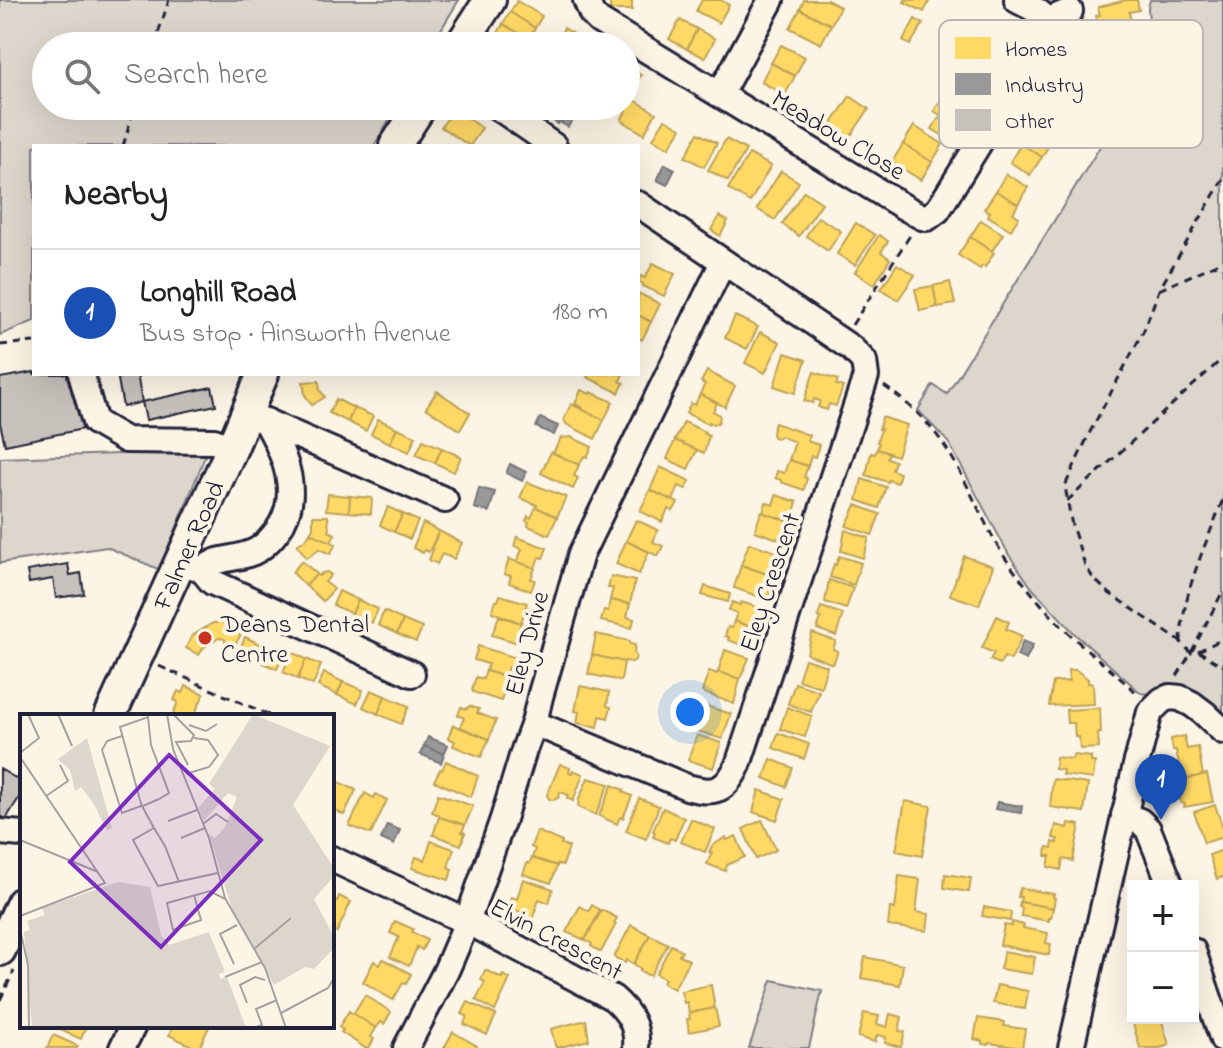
<!DOCTYPE html>
<html lang="en">
<head>
<meta charset="utf-8">
<style>
	:root { --surface:#fff; --page:#f6f6f6; --text:#222; --muted:#767676; --line:#e0e0e0; --accent:#0b8043 }
	body { margin:0; font-family:"Indie Flower",sans-serif; background:var(--page); color:var(--text) }
	.controls { position:absolute; right:24px; bottom:24px; display:grid; overflow:hidden; border-radius:0px; box-shadow:0 8px 32px #0002 }
	.controls button { width:72px; height:72px; display:grid; place-items:center; padding:0; border:0; border-bottom:2px solid var(--line); background:var(--surface); color:var(--text); font:40px sans-serif }
	.you { position:absolute; left:690px; top:712px; width:28px; height:28px; margin:-20px; border:6px solid #fff; border-radius:50%; background:#1a73e8; box-shadow:0 0 0 12px #1a73e833 }
	.badge { display:grid; place-items:center; width:52px; height:52px; border-radius:50%; background:var(--accent); color:#fff; font-size:26px; font-weight:700 }
	.pin { position:absolute; translate:-50% -66px; filter:drop-shadow(0 2px 4px #0008) }
	.pin::after { content:''; position:absolute; top:42px; width:28px; height:24px; background:inherit; clip-path:polygon(0 0,100% 0,50% 100%) }
	.list { margin:0; padding:0; list-style:none }
	h2 { display:flex; justify-content:space-between; align-items:center; height:104px; margin:0; padding:0 32px; font-size:34px }
	h2 small { font-size:26px; font-weight:400; color:var(--muted) }
	.list li { display:grid; grid-template-columns:52px 1fr auto; gap:24px; align-items:center; box-sizing:border-box; height:128px; padding:0 32px; border-top:2px solid var(--line) }
	.list b { display:block; font-size:30px; white-space:nowrap }
	.list p { margin:0; font-size:26px; white-space:nowrap; color:var(--muted) }
	.list em { font-size:26px; font-style:normal; color:var(--muted) }
	.icon { flex:none; width:44px; height:44px; fill:none; stroke:currentColor; stroke-width:2; stroke-linecap:round; stroke-linejoin:round }
	.map { position:relative; flex:none; width:1223px; height:1048px; overflow:hidden }
	.search { position:absolute; background:var(--surface); box-shadow:0 8px 32px #0002; left:32px; top:32px; width:608px; height:88px; display:flex; align-items:center; gap:20px; box-sizing:border-box; padding:0 28px; border-radius:44px; color:var(--muted); font-size:30px }
	.panel { position:absolute; background:var(--surface); box-shadow:0 8px 32px #0002; left:32px; top:144px; width:608px; height:232px; border-radius:0px }
	.map>svg:first-child { display:block }
	.green { fill:#dcd6cc; stroke:#7f7c84; stroke-width:2 }
	.homes { fill:#ffd966; stroke:#bda259; stroke-width:2 }
	.industry { fill:#999; stroke:#75757d; stroke-width:2 }
	.building { fill:#c6c1bb; stroke:#22223b; stroke-width:2 }
	.lines { fill:none; stroke-linecap:round; stroke-linejoin:round }
	.minor-casing { stroke:#22223b; stroke-width:30 }
	.major-casing { stroke:#22223b; stroke-width:36 }
	.path { stroke:#22223b; stroke-width:3; stroke-dasharray:8 6; stroke-linecap:butt }
	.minor { stroke:#fcf5e5; stroke-width:24 }
	.major { stroke:#fcf5e5; stroke-width:30 }
	.poi-dot { fill:#c8321e; stroke:#fcf5e5; stroke-width:3 }
	.labels { text-anchor:middle; stroke-width:8; stroke-linejoin:round; paint-order:stroke }
	.street-label { font-size:26px; fill:#22223b; stroke:#fcf5e5 }
	.poi-label { font-size:26px; fill:#22223b; stroke:#fcf5e5; text-anchor:start }
	.inset-road { fill:none; stroke:#a5a1a1; stroke-width:2 }
	.view { fill:#7b2cbf; fill-opacity:0.15; stroke:#7b2cbf; stroke-width:4 }
	.inset-edge { fill:none; stroke:#22223b; stroke-width:4 }
	.key { fill:#fcf5e5; stroke:#bbb6b2; stroke-width:2 }
	.key-label { font-size:22px; fill:#22223b }
</style>
</head>
<body>
<div class="map">
<svg width="1223" height="1048" viewBox="0 0 1223 1048">
	<rect width="100%" height="100%" fill="#fcf5e5"/>
	<filter id="ink" filterUnits="userSpaceOnUse"><feTurbulence type="fractalNoise" baseFrequency=".0125" numOctaves="2"/><feDisplacementMap in="SourceGraphic" scale="16" xChannelSelector="R" yChannelSelector="G"/><feConvolveMatrix kernelMatrix="1 2 1 2 8 2 1 2 1" color-interpolation-filters="sRGB"/></filter>
	<g filter="url(#ink)">
		<g class="green">
			<polygon points="0,0 459,0 431,46 46,46 46,106 397,106 374,146 34,146 34,321 0,335"/>
			<path d="M 1150,0 L 1223,0 L 1223,721 C 1214,713 1190,686 1178,686 C 1165,686 1155,696 1141,693 L 1076,635 L 1032,588 L 1009,555 L 949,443 L 918,410 L 933,385 L 947,394 L 1148,69 L 1151,48 L 1148,8 Z"/>
			<polygon points="207,451 160,570 107,547 0,563 0,458"/>
			<polygon points="772,980 822,991 809,1048 749,1048"/>
		</g>
		<g class="homes">
			<rect x="610" y="0" width="22" height="10"/>
			<polygon points="702,0 721,0 729,5 719,23 696,11"/>
			<polygon points="804,0 827,0 840,7 831,25 800,9"/>
			<polygon points="905,0 930,0 924,12 904,2"/>
			<polygon points="1126,0 1137,0 1139,10 1129,12 1131,22 1099,29 1096,16 1100,15 1098,7"/>
			<polygon points="517,1 542,16 535,28 510,12"/>
			<polygon points="800,9 831,25 821,44 790,28"/>
			<polygon points="510,12 535,28 529,39 503,24"/>
			<polygon points="915,19 923,24 910,45 903,41"/>
			<polygon points="680,20 697,29 687,49 669,39"/>
			<polygon points="503,24 529,39 524,46 515,46 497,35"/>
			<polygon points="564,28 574,34 566,46 554,46"/>
			<polygon points="697,29 715,39 705,58 687,49"/>
			<polygon points="781,45 805,57 795,76 771,63"/>
			<polygon points="771,63 795,76 785,95 761,82"/>
			<polygon points="631,69 641,75 627,98 626,77"/>
			<polygon points="945,93 967,108 956,125 934,111"/>
			<polygon points="850,96 869,109 850,137 831,125"/>
			<polygon points="633,99 656,113 644,134 621,120"/>
			<polygon points="454,109 482,128 470,146 441,127"/>
			<polygon points="939,118 952,126 945,137 932,129"/>
			<polygon points="665,119 681,128 669,148 653,139"/>
			<polygon points="914,126 943,144 932,162 903,144"/>
			<polygon points="1031,127 1052,140 1042,157 1021,144"/>
			<polygon points="698,133 717,143 704,167 685,157"/>
			<polygon points="726,139 746,150 728,181 708,170"/>
			<polygon points="903,144 932,162 921,180 892,162"/>
			<polygon points="1021,144 1042,157 1030,175 1010,162"/>
			<polygon points="749,154 771,166 750,202 728,189"/>
			<polygon points="781,171 799,182 775,220 757,209"/>
			<polygon points="1006,174 1028,187 1018,204 996,191"/>
			<polygon points="804,191 822,203 799,236 782,224"/>
			<polygon points="996,191 1018,204 1013,213 1019,217 1011,230 988,216 990,212 984,209"/>
			<polygon points="719,216 728,221 720,236 711,230"/>
			<polygon points="818,217 841,231 828,251 806,236"/>
			<polygon points="981,220 1003,234 992,251 970,237"/>
			<polygon points="856,223 875,235 855,265 837,254"/>
			<polygon points="879,235 888,241 881,252 890,259 874,285 855,272"/>
			<polygon points="970,237 994,253 985,267 982,266 980,269 958,255"/>
			<polygon points="653,263 675,274 664,296 643,286 643,284 638,281 641,276 645,278"/>
			<polygon points="897,264 915,275 898,300 881,289"/>
			<polygon points="950,282 955,304 937,307 933,286"/>
			<polygon points="933,286 937,307 920,311 915,289"/>
			<polygon points="638,293 660,304 651,322 638,315"/>
			<polygon points="638,315 651,322 642,340 638,338"/>
			<polygon points="735,316 758,327 747,349 725,338"/>
			<polygon points="760,332 780,342 765,373 745,363"/>
			<polygon points="785,353 806,360 795,393 774,386"/>
			<polygon points="707,371 735,386 725,407 700,394 705,384 701,382"/>
			<polygon points="814,372 838,380 836,385 843,387 836,406 829,404 827,410 818,407 820,401 814,399 813,403 804,401"/>
			<polygon points="589,374 623,374 620,381 624,383 619,393 587,377"/>
			<polygon points="319,381 320,390 325,397 312,405 305,395 303,382"/>
			<polygon points="581,390 590,394 591,392 613,402 604,420 582,410 583,408 575,404"/>
			<polygon points="437,391 470,413 460,430 426,408"/>
			<polygon points="700,394 717,403 713,411 718,414 720,417 718,423 713,424 709,422 708,424 686,413 691,403 695,405"/>
			<polygon points="336,399 354,408 348,422 329,413"/>
			<polygon points="571,404 604,420 595,439 566,424 564,419"/>
			<polygon points="354,408 373,416 366,431 348,422"/>
			<polygon points="882,417 907,425 897,456 877,449 879,443 877,442 881,429 879,429"/>
			<polygon points="378,419 397,428 390,443 371,434"/>
			<polygon points="684,422 705,432 704,434 709,436 704,453 675,440"/>
			<polygon points="775,423 809,435 807,441 819,445 815,457 811,456 808,466 789,460 795,442 780,436 777,438 773,437 772,433"/>
			<polygon points="397,428 416,436 409,452 390,443"/>
			<polygon points="571,437 592,447 587,457 584,456 579,465 553,453 561,438"/>
			<polygon points="423,440 442,448 435,463 416,455"/>
			<polygon points="675,440 697,450 688,469 667,459"/>
			<polygon points="442,448 461,457 454,472 435,463"/>
			<polygon points="877,449 889,453 887,458 895,461 892,470 900,473 897,483 889,480 888,482 866,475 871,453 875,454"/>
			<polygon points="551,452 579,465 574,476 578,478 573,489 541,473"/>
			<polygon points="789,460 808,466 804,477 807,478 804,490 781,482 781,480 775,478 777,471 784,473"/>
			<polygon points="660,467 690,481 686,489 679,486 673,501 650,490"/>
			<polygon points="862,479 886,487 879,508 857,500"/>
			<polygon points="527,482 566,497 557,517 536,507 537,505 520,498"/>
			<polygon points="650,490 678,503 673,511 668,509 662,522 640,511"/>
			<polygon points="328,494 350,496 349,512 326,510"/>
			<polygon points="776,495 797,502 791,522 763,513 766,502 773,505"/>
			<polygon points="350,496 372,498 371,514 349,512"/>
			<polygon points="856,505 880,514 872,535 846,526"/>
			<polygon points="388,507 403,514 394,532 380,525"/>
			<polygon points="536,507 557,517 549,535 528,526 529,522 526,521 528,516 531,518"/>
			<polygon points="761,512 791,522 784,541 755,531"/>
			<polygon points="403,514 418,521 410,539 394,532"/>
			<polygon points="313,516 328,516 329,531 335,534 331,542 310,533 313,528"/>
			<polygon points="636,520 658,530 653,542 663,546 658,556 626,541"/>
			<polygon points="423,523 439,531 429,552 424,550 423,553 413,548"/>
			<polygon points="845,530 869,538 863,558 841,551"/>
			<polygon points="439,531 462,543 454,559 442,554 437,564 429,560 433,550 431,549"/>
			<polygon points="310,533 336,544 330,554 319,549 307,558 297,545 306,539"/>
			<polygon points="517,537 547,548 543,558 539,557 535,568 517,562 522,549 514,546"/>
			<polygon points="626,541 649,552 639,574 616,564"/>
			<polygon points="749,543 783,554 773,576 741,565"/>
			<polygon points="839,556 861,563 854,585 830,577 834,564 836,565"/>
			<polygon points="964,556 993,566 979,605 950,595"/>
			<polygon points="509,559 535,568 531,579 535,580 531,591 509,583 511,576 504,574"/>
			<polygon points="302,561 317,574 306,586 292,572"/>
			<polygon points="741,565 773,576 768,600 734,588"/>
			<polygon points="327,572 331,575 325,582 334,589 323,601 306,586 317,574 319,576 322,573"/>
			<polygon points="611,576 635,581 630,604 610,600 613,588 608,588"/>
			<polygon points="829,580 853,588 846,609 825,602"/>
			<polygon points="705,586 730,594 728,602 702,595"/>
			<polygon points="339,591 358,600 352,614 333,605"/>
			<polygon points="500,595 527,603 521,623 492,612 496,601 498,601"/>
			<polygon points="358,600 378,609 372,623 352,614"/>
			<polygon points="610,600 630,604 627,617 634,619 632,628 601,621 604,610 608,611"/>
			<polygon points="732,602 740,605 741,602 763,609 757,629 734,621 737,613 729,610"/>
			<polygon points="821,607 843,614 836,636 817,629 821,618 818,617"/>
			<polygon points="384,611 403,620 397,634 378,625"/>
			<polygon points="499,616 521,623 515,642 492,635"/>
			<polygon points="997,616 1009,622 1006,629 1022,636 1011,660 1004,657 1000,664 990,660 994,653 982,648"/>
			<polygon points="403,620 422,628 416,642 397,634"/>
			<polygon points="734,621 757,629 750,648 728,640 729,637 725,636 728,627 732,628"/>
			<polygon points="226,622 226,627 241,634 233,649 225,644 225,639 219,638 203,648 199,655 186,648 192,636 213,623"/>
			<polygon points="812,633 836,641 833,649 838,651 833,664 807,654"/>
			<polygon points="596,634 630,641 630,644 635,645 634,653 636,656 635,660 632,662 625,661 624,662 592,655"/>
			<polygon points="245,637 264,646 258,661 239,652"/>
			<polygon points="264,646 284,654 277,669 258,661"/>
			<polygon points="478,646 516,658 512,669 508,667 505,677 486,671 488,664 474,660"/>
			<polygon points="725,650 749,658 740,679 718,672"/>
			<polygon points="292,652 306,659 298,679 283,672"/>
			<polygon points="592,655 624,662 621,681 588,674"/>
			<polygon points="306,659 321,665 313,685 298,679"/>
			<polygon points="805,659 827,666 821,687 798,680"/>
			<polygon points="1068,670 1076,670 1088,679 1088,683 1093,683 1094,704 1049,706 1053,682 1069,681"/>
			<polygon points="486,671 505,677 501,690 504,691 501,701 473,692 472,689 476,677 483,679"/>
			<polygon points="709,671 717,674 718,672 740,679 734,704 702,692"/>
			<polygon points="324,673 343,682 337,695 318,686"/>
			<polygon points="343,682 363,690 357,704 337,695"/>
			<polygon points="795,683 819,691 811,712 788,704"/>
			<polygon points="186,686 204,694 196,711 199,713 197,716 172,716 178,702 174,700 178,691 183,693"/>
			<polygon points="580,686 609,692 607,706 611,707 608,718 600,716 598,727 577,723 579,712 575,711"/>
			<polygon points="371,690 385,696 378,714 363,707"/>
			<polygon points="385,696 409,706 401,724 378,714"/>
			<polygon points="469,706 479,709 477,713 496,720 489,739 460,727 464,718 458,715 461,707 467,709"/>
			<polygon points="706,706 731,714 722,739 698,731"/>
			<polygon points="787,707 812,716 805,737 780,729"/>
			<polygon points="1100,708 1101,733 1098,733 1099,748 1080,749 1079,737 1075,737 1074,723 1067,723 1066,710"/>
			<polygon points="453,725 489,739 481,757 453,746 455,741 448,738"/>
			<polygon points="778,733 809,744 804,759 773,748"/>
			<polygon points="697,735 721,743 713,768 688,760"/>
			<polygon points="1184,736 1187,749 1198,747 1203,775 1182,780 1176,750 1173,751 1171,739"/>
			<polygon points="1073,755 1091,757 1091,762 1095,762 1093,779 1062,775 1063,770 1055,769 1056,757 1072,759"/>
			<polygon points="771,759 793,768 786,787 764,778"/>
			<polygon points="446,761 478,776 471,797 434,781 440,769 442,770"/>
			<polygon points="560,764 570,768 569,772 572,773 573,770 583,774 573,801 567,798 569,795 560,792 558,798 553,800 549,799 547,795"/>
			<polygon points="1207,774 1213,802 1184,807 1185,804 1181,803 1177,781"/>
			<polygon points="588,778 609,784 596,815 578,807 579,799"/>
			<polygon points="332,779 356,790 344,815 332,809"/>
			<polygon points="1053,779 1088,784 1084,812 1050,807"/>
			<polygon points="612,785 624,790 623,792 632,796 623,818 620,817 617,824 599,816"/>
			<polygon points="759,790 784,799 777,820 753,812"/>
			<polygon points="365,793 374,798 376,794 387,800 371,834 349,826"/>
			<polygon points="438,794 473,806 465,825 439,817 439,815 432,812"/>
			<polygon points="639,798 659,806 646,839 626,831"/>
			<polygon points="905,801 931,806 922,856 896,851"/>
			<polygon points="1215,805 1223,828 1223,837 1204,843 1194,812"/>
			<polygon points="663,808 684,818 675,840 670,838 668,843 653,837 655,832 653,831"/>
			<polygon points="439,817 465,825 462,832 465,833 461,845 433,835"/>
			<polygon points="691,819 715,829 705,852 681,842"/>
			<polygon points="762,820 776,850 756,859 743,829"/>
			<polygon points="1069,823 1080,825 1073,861 1063,859 1061,870 1048,867 1050,856 1046,856 1047,847 1052,848 1053,842 1057,843 1058,839 1053,838 1056,825 1068,828"/>
			<polygon points="537,831 562,842 561,844 569,847 563,865 557,864 557,866 532,858 535,849 531,847"/>
			<polygon points="736,836 745,857 727,865 725,871 707,864 712,853 709,852 712,846 726,837 727,840"/>
			<polygon points="431,841 454,849 448,867 452,869 449,880 412,868 416,857 425,860"/>
			<polygon points="1223,850 1223,877 1217,879 1209,855"/>
			<polygon points="532,858 557,866 551,883 523,874 527,863 529,864"/>
			<polygon points="945,874 971,878 969,892 944,888"/>
			<polygon points="899,876 920,879 916,912 929,914 927,931 888,926 890,908 895,909"/>
			<polygon points="523,879 553,889 549,903 539,899 532,920 523,917 524,913 508,908 511,897 517,899"/>
			<polygon points="1020,888 1054,894 1053,897 1055,898 1053,908 1020,902 1021,897 1018,897"/>
			<polygon points="339,896 351,902 337,932 332,930 332,899 337,901"/>
			<polygon points="1020,902 1053,908 1051,918 1049,918 1049,921 1021,916 1022,908 1019,907"/>
			<polygon points="592,905 600,910 585,940 566,932 580,906 589,911"/>
			<polygon points="984,907 1011,912 1010,921 982,916"/>
			<polygon points="602,910 617,918 614,923 616,924 601,952 591,946 592,944 585,940"/>
			<polygon points="395,921 413,929 412,932 427,940 422,950 417,947 409,966 390,957 399,937 390,933"/>
			<polygon points="1012,922 1024,925 1023,928 1048,933 1046,943 1051,944 1049,955 1000,945 1004,925 1012,926"/>
			<polygon points="631,925 650,935 634,964 627,960 625,963 614,957"/>
			<polygon points="650,935 668,944 650,976 640,971 641,969 634,964"/>
			<polygon points="671,945 682,951 679,955 689,960 674,989 663,983 665,979 656,974"/>
			<polygon points="1004,951 1035,957 1032,974 1000,969"/>
			<polygon points="865,957 903,965 900,985 861,978"/>
			<polygon points="383,959 411,974 406,984 403,983 393,1000 363,982 374,961 380,965"/>
			<polygon points="485,970 502,978 503,975 510,979 495,1011 476,1000 485,982 481,980"/>
			<polygon points="711,985 715,1008 689,1013 687,1002 684,1003 681,991"/>
			<polygon points="997,985 1028,991 1025,1009 993,1003"/>
			<polygon points="365,995 391,1012 384,1024 381,1022 376,1028 353,1014"/>
			<polygon points="468,1002 496,1015 487,1035 464,1024 467,1016 462,1014"/>
			<polygon points="1133,1005 1133,1018 1161,1018 1169,1045 1160,1048 1140,1048 1128,1006"/>
			<polygon points="715,1008 719,1026 689,1032 687,1019 690,1019 689,1013"/>
			<polygon points="349,1011 376,1028 371,1037 374,1039 369,1048 365,1048 341,1032 343,1030 339,1027"/>
			<polygon points="864,1013 879,1016 877,1024 887,1027 890,1014 902,1017 899,1031 905,1032 901,1047 885,1043 886,1037 877,1035 875,1042 858,1037"/>
			<polygon points="978,1018 1005,1022 1004,1026 1025,1029 1022,1048 989,1043 988,1045 982,1044 982,1041 974,1039"/>
			<polygon points="586,1020 589,1040 556,1048 551,1029"/>
			<polygon points="57,1026 86,1026 81,1039 56,1028"/>
			<polygon points="173,1026 207,1026 209,1027 199,1048 196,1048 169,1035"/>
			<polygon points="453,1032 477,1046 476,1048 444,1048"/>
			<polygon points="53,1035 78,1046 77,1048 47,1048"/>
		</g>
		<g class="industry">
			<polygon points="558,106 569,106 558,124 550,119"/>
			<polygon points="571,106 579,111 568,127 561,123"/>
			<polygon points="665,164 675,169 667,185 657,180"/>
			<polygon points="540,418 558,426 554,435 536,427"/>
			<polygon points="510,464 526,472 522,481 506,473"/>
			<polygon points="479,488 495,492 489,512 474,508"/>
			<polygon points="1023,641 1033,645 1026,660 1017,656"/>
			<polygon points="428,737 448,745 444,754 424,746"/>
			<polygon points="424,746 444,754 441,763 420,754"/>
			<polygon points="997,802 1022,806 1021,813 995,809"/>
			<polygon points="387,825 400,830 394,845 381,839"/>
		</g>
		<g class="building">
			<polygon points="34,372 34,374 71,374 83,429 5,445 0,423 0,378"/>
			<polygon points="117,374 137,374 142,402 123,407"/>
			<polygon points="212,387 216,405 146,420 142,402"/>
			<polygon points="68,564 70,575 81,573 84,594 56,598 53,579 29,583 27,571"/>
			<polygon points="0,769 22,782 22,793 6,819 0,816"/>
		</g>
		<g class="lines">
			<g class="minor-casing">
				<g id="minor">
					<path d="M 586,0 L 592,14 L 599,21 L 904,207 L 922,217 L 927,218 L 938,210 L 1047,33 C 1051,13 1031,8 1017,0"/>
					<polyline points="1047,21 1070,11"/>
					<polyline points="720,94 771,0"/>
					<polyline points="496,106 554,146"/>
					<polyline points="81,374 95,422 126,440 214,441 232,448"/>
					<polyline points="246,413 445,500"/>
					<polyline points="181,561 202,570 212,582 412,674"/>
					<path d="M 202,570 C 207,567 212,563 218,561 C 232,557 247,557 259,549 C 266,544 272,538 277,531 C 303,496 285,455 266,421"/>
					<path d="M 534,723 L 687,787 C 714,795 726,791 738,765 L 866,376 L 864,361 L 851,348 L 638,204"/>
					<polyline points="1124,815 1140,821 1148,829 1171,886"/>
					<polyline points="0,832 22,834"/>
					<path d="M 332,859 L 476,926 L 613,998 C 629,1012 638,1026 636,1048"/>
					<polyline points="1193,951 1223,1040"/>
					<polyline points="122,1048 133,1026"/>
					<polyline points="406,1048 446,971 467,922 503,819 524,750 534,723 540,697 581,554 723,262"/>
					<polyline points="1071,1048 1136,765 1150,712 1162,700 1170,697 1180,698 1192,704 1204,713 1223,731"/>
				</g>
			</g>
			<g class="major-casing">
				<g id="major">
					<polyline points="460,46 490,0"/>
					<polyline points="395,146 421,106"/>
					<polyline points="110,716 232,448 263,374"/>
					<polyline points="0,950 22,903"/>
				</g>
			</g>
			<g class="path">
				<polyline points="154,46 169,0"/>
				<polyline points="123,146 135,106"/>
				<polyline points="1223,179 1159,290 1144,330 1089,434 1065,486 1072,526 1085,565 1093,578 1109,593 1181,642 1191,653 1198,651 1223,666"/>
				<polyline points="1159,290 1223,261"/>
				<polyline points="852,325 911,234"/>
				<polyline points="0,345 34,342"/>
				<path d="M 884,386 C 910,404 931,424 948,451 C 972,489 986,533 1013,569 C 1031,593 1051,617 1074,638 C 1095,657 1117,675 1138,694"/>
				<polyline points="1067,501 1223,358"/>
				<path d="M 1181,642 C 1182,592 1206,545 1223,499"/>
				<polyline points="1198,651 1223,639"/>
				<polyline points="159,666 271,716"/>
				<polyline points="1177,676 1191,653 1223,591"/>
				<polyline points="0,1000 14,971"/>
			</g>
			<use href="#minor" class="minor"/>
			<use href="#major" class="major"/>
		</g>
	</g>
	<circle class="poi-dot" cx="205" cy="638" r="8"/>
	<g class="labels">
		<g class="street-label">
			<text transform="translate(839 134) rotate(31)" y="9">Meadow Close</text>
			<text transform="translate(188 545) rotate(-66)" y="9">Falmer Road</text>
			<text transform="translate(769 582) rotate(-72)" y="9">Eley Crescent</text>
			<text transform="translate(526 643) rotate(-75)" y="9">Eley Drive</text>
			<text transform="translate(557 938) rotate(28)" y="9">Elvin Crescent</text>
		</g>
		<g class="poi-label">
			<text x="221" y="632">Deans Dental<tspan x="221" dy="30">Centre</tspan></text>
		</g>
	</g>
	<g transform="translate(20 714)">
		<rect width="314" height="314" fill="#fcf5e5"/>
		<path d="M 233,0 L 310,32 L 273,91 L 314,154 L 314,162 L 294,185 L 314,223 L 314,234 L 294,255 L 285,253 L 254,271 L 212,195 L 189,120 L 195,124 L 205,113 L 217,83 L 208,79 L 184,107 L 178,94 L 195,75 L 189,70 ZM 67,24 L 92,114 L 87,117 L 74,90 L 61,73 L 55,77 L 50,56 L 38,45 ZM 98,168 L 130,173 L 141,221 L 149,231 L 189,218 L 205,258 L 199,260 L 200,265 L 207,263 L 226,314 L 12,314 L 4,218 L 10,216 L 7,207 L 25,201 L 22,194 Z" fill="#dcd6cc"/>
		<path class="inset-road" d="M 38,0 L 52,32M 147,0 L 153,35 L 189,124 L 205,184 L 245,254 L 266,314M 153,0 L 174,21 L 171,27 L 156,28 L 168,51M 169,11 L 186,17 L 197,10M 102,22 L 87,27 L 82,36 L 102,99 L 121,92 L 123,92 L 139,85 L 149,79 L 131,31 L 128,3 L 100,13 L 120,86 L 122,92 L 134,114 L 145,132 L 159,168M 0,39 L 19,24 L 8,0M 0,43 L 85,169 L 0,202M 166,60 L 189,53 L 198,41 L 188,26 L 174,24M 26,82 L 48,67 L 40,51M 148,107 L 177,96M 183,110 L 196,100 L 208,108M 134,114 L 113,126 L 138,172 L 198,159M 161,124 L 185,114M 0,126 L 78,158M 174,181 L 181,206 L 153,216 L 147,189 L 190,177 L 205,185M 0,215 L 8,251 L 9,314M 234,235 L 271,204M 214,250 L 200,220 L 217,211M 205,263 L 242,248M 227,289 L 220,271 L 235,263 L 245,266M 261,299 L 308,274 L 314,264M 236,313 L 242,311 L 236,295 L 257,286"/>
		<path class="view" d="M 149,41 L 241,126 L 141,233 L 50,148 Z"/>
		<rect width="314" height="314" class="inset-edge"/>
	</g>
	<rect x="939" y="20" width="264" height="128" rx="12" class="key"/>
	<rect x="955" y="37" width="36" height="22" fill="#ffd966"/>
	<rect x="955" y="73" width="36" height="22" fill="#999"/>
	<rect x="955" y="109" width="36" height="22" fill="#c6c1bb"/>
	<g class="key-label">
		<text x="1005" y="56">Homes</text>
		<text x="1005" y="92">Industry</text>
		<text x="1005" y="128">Other</text>
	</g>
</svg>
<div class="controls">
<button>+</button>
<button>−</button>
</div>
<div class="you"></div>
<div class="pin badge" style="left:1161px;top:820px;background:#1a4fb4">1</div>
<div class="search"><svg class="icon" aria-label="search" viewBox="0 0 24 24"><circle cx="10" cy="10" r="6"/><path d="M15 15l6 6"/></svg>Search here</div>
<section class="panel">
<h2>Nearby<small></small></h2>
<ul class="list">
<li><span class="badge" style="background:#1a4fb4">1</span><div><b>Longhill Road</b><p>Bus stop · Ainsworth Avenue</p></div><em>180 m</em></li>
</ul>
</section>
</div>
</body>
</html>
